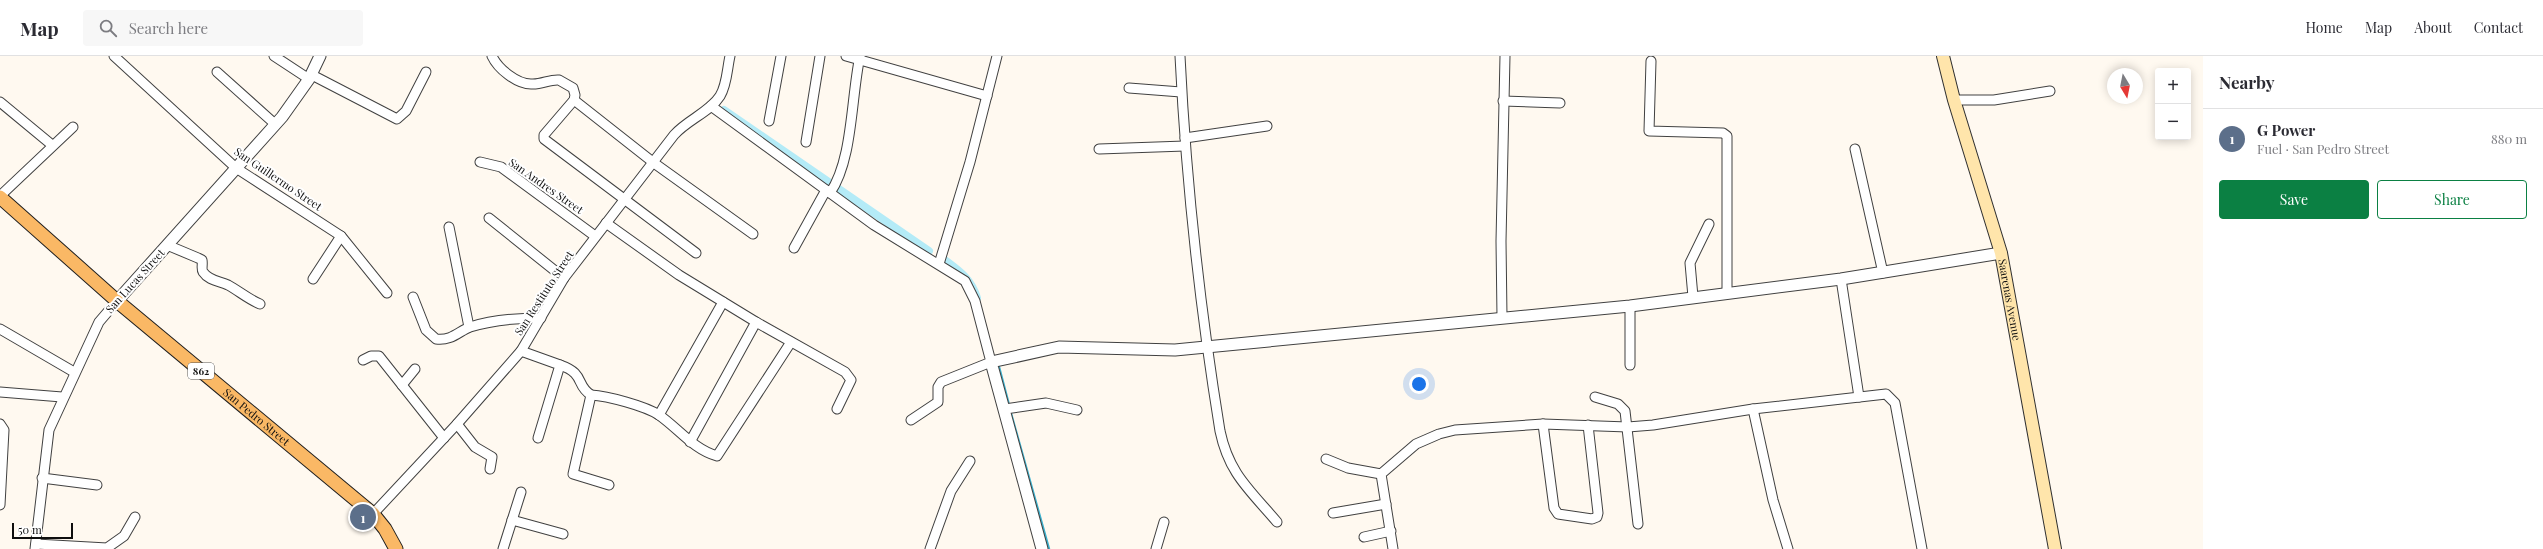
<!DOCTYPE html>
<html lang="en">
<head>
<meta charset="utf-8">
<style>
	:root { --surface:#fff; --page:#f7f7f7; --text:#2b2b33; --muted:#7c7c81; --line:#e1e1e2; --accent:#0b8043 }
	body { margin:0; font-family:"Playfair Display",serif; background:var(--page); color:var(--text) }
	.controls { position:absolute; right:12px; top:12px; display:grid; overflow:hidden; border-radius:4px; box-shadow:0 2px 10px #0003 }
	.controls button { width:36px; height:36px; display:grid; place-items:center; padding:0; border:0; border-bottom:1px solid var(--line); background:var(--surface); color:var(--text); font:20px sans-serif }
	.compass { position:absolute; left:2107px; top:12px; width:36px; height:36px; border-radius:50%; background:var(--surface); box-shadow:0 2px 10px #0003; rotate:170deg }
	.scale { position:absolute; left:12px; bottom:10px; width:61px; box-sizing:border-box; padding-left:4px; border:2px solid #0e0e0e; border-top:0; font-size:11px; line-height:14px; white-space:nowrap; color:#0e0e0e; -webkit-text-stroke:3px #fff; paint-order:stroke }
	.you { position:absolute; left:1419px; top:328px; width:14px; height:14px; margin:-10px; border:3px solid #fff; border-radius:50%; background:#1a73e8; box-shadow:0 0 0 6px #1a73e833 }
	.badge { display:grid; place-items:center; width:26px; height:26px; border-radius:50%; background:var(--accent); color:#fff; font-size:13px; font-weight:700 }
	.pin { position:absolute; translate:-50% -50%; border:2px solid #fff; box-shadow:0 1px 4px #0006 }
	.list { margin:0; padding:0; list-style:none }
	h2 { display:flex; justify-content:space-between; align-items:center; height:52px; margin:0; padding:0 16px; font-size:17px }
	h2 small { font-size:13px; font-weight:400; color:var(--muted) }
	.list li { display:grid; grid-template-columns:26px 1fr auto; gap:12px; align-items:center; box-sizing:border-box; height:60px; padding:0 16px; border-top:1px solid var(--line) }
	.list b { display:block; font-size:15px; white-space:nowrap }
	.list p { margin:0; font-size:13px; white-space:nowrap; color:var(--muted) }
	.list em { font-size:13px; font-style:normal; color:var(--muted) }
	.actions { display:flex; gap:8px; padding:12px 16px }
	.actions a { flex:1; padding:9px 0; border:1px solid var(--accent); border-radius:4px; text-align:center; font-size:14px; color:var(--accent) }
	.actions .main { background:var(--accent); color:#fff }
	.icon { flex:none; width:22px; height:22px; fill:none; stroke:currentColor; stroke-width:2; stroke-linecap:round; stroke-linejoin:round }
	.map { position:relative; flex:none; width:2203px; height:493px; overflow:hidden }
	header { display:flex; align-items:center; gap:24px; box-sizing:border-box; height:56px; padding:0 20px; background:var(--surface); border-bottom:1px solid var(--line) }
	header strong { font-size:19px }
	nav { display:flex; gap:22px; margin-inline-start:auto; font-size:14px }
	.search { width:280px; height:36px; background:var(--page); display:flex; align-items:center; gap:10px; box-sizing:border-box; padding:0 14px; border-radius:4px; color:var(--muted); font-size:15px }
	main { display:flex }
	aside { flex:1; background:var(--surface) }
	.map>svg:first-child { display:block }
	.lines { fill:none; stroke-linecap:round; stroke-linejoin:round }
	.stream { stroke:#3ab1cf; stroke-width:2.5 }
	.canal { stroke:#b4ebf7; stroke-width:8 }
	.minor-casing { stroke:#414141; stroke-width:11 }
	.tertiary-casing { stroke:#414141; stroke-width:13 }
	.secondary-casing { stroke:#303030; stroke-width:14 }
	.primary-casing { stroke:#1f1f1f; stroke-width:15 }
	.minor { stroke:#fff; stroke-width:9 }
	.tertiary { stroke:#fff; stroke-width:11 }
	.secondary { stroke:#ffe5ab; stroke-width:12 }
	.primary { stroke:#fab865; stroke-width:13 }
	.labels { text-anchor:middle; stroke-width:4; stroke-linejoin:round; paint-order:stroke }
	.shield { fill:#fff; stroke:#565656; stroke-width:1 }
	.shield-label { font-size:10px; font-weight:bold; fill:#0e0e0e }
	.street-label { font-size:11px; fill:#0e0e0e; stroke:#fff }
</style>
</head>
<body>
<header>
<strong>Map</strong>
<div class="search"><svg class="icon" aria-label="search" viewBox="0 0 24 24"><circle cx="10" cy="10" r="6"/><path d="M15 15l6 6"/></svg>Search here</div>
<nav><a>Home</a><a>Map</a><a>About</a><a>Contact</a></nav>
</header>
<main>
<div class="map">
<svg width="2203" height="493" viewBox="0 0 2203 493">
	<rect width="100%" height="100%" fill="#fff9f0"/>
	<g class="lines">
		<g class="stream">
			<polyline points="999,311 1009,349"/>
			<polyline points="1010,354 1049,493"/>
		</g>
		<g class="canal">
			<polyline points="724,54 929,195"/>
			<path d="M 942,202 C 958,214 971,222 977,242"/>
		</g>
		<g class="minor-casing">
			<g id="minor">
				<polyline points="114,0 236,112 341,180 387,237"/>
				<polyline points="274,0 309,23"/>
				<path d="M 492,0 C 498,13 517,28 531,28 C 541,29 550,23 559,24 L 573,32 L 575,39 L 574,44 L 544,79 L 544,83 L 696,197"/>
				<polyline points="846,0 987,40"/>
				<path d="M 1180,0 C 1186,125 1200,252 1220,375 C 1229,418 1250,434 1277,466"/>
				<polyline points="1651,5 1649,75 1723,77 1727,80 1727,236"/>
				<polyline points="217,16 275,68"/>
				<polyline points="312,19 397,63 406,55 426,16"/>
				<polyline points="1129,32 1181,36"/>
				<polyline points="574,44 654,107 753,178"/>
				<polyline points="1954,44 1994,44 2050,35"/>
				<polyline points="1503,45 1560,47"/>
				<polyline points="0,46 52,89"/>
				<polyline points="711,50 874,169 965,225 975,245 991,306 941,326 938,331 938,346 911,364"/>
				<polyline points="769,65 781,0"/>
				<polyline points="1185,82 1267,70"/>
				<polyline points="806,86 820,0"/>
				<polyline points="1099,93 1185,90"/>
				<polyline points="1855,93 1883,217"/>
				<polyline points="480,106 501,111 595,180"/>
				<path d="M 830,137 C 853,104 851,41 860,0"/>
				<polyline points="0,140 73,71"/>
				<polyline points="489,162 564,222"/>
				<polyline points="606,167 679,219 756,266 845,316 851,324 837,353"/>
				<polyline points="449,171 469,271"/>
				<path d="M 167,189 L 198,202 L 202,204 C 203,208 201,213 203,216 C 209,225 220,225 228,229 C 239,235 248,243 260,248"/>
				<polyline points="794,192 826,134"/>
				<polyline points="939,208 970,106 997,0"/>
				<polyline points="313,223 341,180"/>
				<polyline points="1841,223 1859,341"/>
				<path d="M 413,241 L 426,274 L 436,283 C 452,285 459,275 470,271 C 492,264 519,262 541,262"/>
				<polyline points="1693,241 1690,207 1709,168"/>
				<polyline points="1502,261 1501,185 1505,0"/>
				<polyline points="0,273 74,316"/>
				<polyline points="521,295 560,309 538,382"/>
				<polyline points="363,304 371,300 379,300 444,382"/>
				<path d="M 560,309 C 586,318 575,329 591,339 L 573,418 L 609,429"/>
				<polyline points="1630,309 1630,250"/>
				<polyline points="402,329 415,313"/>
				<polyline points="0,336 62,341"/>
				<path d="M 591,339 C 608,340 645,350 659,359 C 679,373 693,393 717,400 L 791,286"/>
				<polyline points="1595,341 1618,348 1625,355 1638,468"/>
				<polyline points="1005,353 1046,347 1077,354"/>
				<polyline points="1753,353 1773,444 1788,493"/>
				<polyline points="659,359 723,246"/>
				<polyline points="0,368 4,374 0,449"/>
				<polyline points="457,368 475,391 492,401 490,413"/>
				<polyline points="1543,368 1554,452 1558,458 1592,463 1597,461 1598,457 1588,369"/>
				<polyline points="690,386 756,266"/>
				<polyline points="1326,403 1348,412 1381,418"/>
				<polyline points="42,422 97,429"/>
				<polyline points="1333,457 1386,448"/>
				<path d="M 373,458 L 457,368 L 521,295 L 564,222 L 674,79 C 687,64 710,56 720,40 C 727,29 727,13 730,0"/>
				<polyline points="512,464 563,478"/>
				<polyline points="1364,481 1391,475"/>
				<polyline points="36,488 107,492 124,480 135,461"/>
				<polyline points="35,493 49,374 99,266 117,245"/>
				<polyline points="503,493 521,436"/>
				<polyline points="930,493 951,435 970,405"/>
				<polyline points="1156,493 1164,466"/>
				<polyline points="1393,493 1381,418 1416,388 1439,378 1455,374 1543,368 1628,371 1653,369 1753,353 1886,338 1895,347 1922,493"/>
			</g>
		</g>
		<g class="tertiary-casing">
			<g id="tertiary">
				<polyline points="117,245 282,61 309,23 320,0"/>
				<polyline points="1042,493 991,306 1059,291 1175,294 1630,250 1841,223 2001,197"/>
			</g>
		</g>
		<g class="secondary-casing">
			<g id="secondary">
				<path id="s1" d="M 1943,0 L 1954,44 L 2001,197 L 2055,493"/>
			</g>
		</g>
		<g class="primary-casing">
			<g id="primary">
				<path id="s2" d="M 0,141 L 117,245 L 373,458 L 385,473 L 396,493"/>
			</g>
		</g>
		<use href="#minor" class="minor"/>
		<use href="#tertiary" class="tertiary"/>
		<use href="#secondary" class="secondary"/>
		<use href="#primary" class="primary"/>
	</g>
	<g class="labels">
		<rect class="shield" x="188" y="307" width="26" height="16" rx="3"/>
		<g class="shield-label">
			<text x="201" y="319">862</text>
		</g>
		<g class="street-label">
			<text transform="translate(278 123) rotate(34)" y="4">San Guillermo Street</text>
			<text transform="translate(546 130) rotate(35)" y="4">San Andres Street</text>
			<text transform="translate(135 225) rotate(-48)" y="4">San Lucas Street</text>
			<text transform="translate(544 237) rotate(-57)" y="4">San Restituto Street</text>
			<text dy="4" stroke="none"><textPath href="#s1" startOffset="253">Saarenas Avenue</textPath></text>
			<text dy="4" stroke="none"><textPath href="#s2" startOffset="338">San Pedro Street</textPath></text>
		</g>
	</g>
</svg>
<div class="controls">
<button>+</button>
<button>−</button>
</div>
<svg class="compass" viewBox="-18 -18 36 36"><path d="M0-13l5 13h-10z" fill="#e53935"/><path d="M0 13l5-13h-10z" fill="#7c7c81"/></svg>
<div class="scale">50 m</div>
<div class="you"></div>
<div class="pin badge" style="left:363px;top:461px;background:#5c6f8a">1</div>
</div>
<aside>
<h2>Nearby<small></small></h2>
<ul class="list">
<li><span class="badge" style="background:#5c6f8a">1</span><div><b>G Power</b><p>Fuel · San Pedro Street</p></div><em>880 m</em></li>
</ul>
<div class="actions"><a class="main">Save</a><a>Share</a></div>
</aside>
</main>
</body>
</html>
